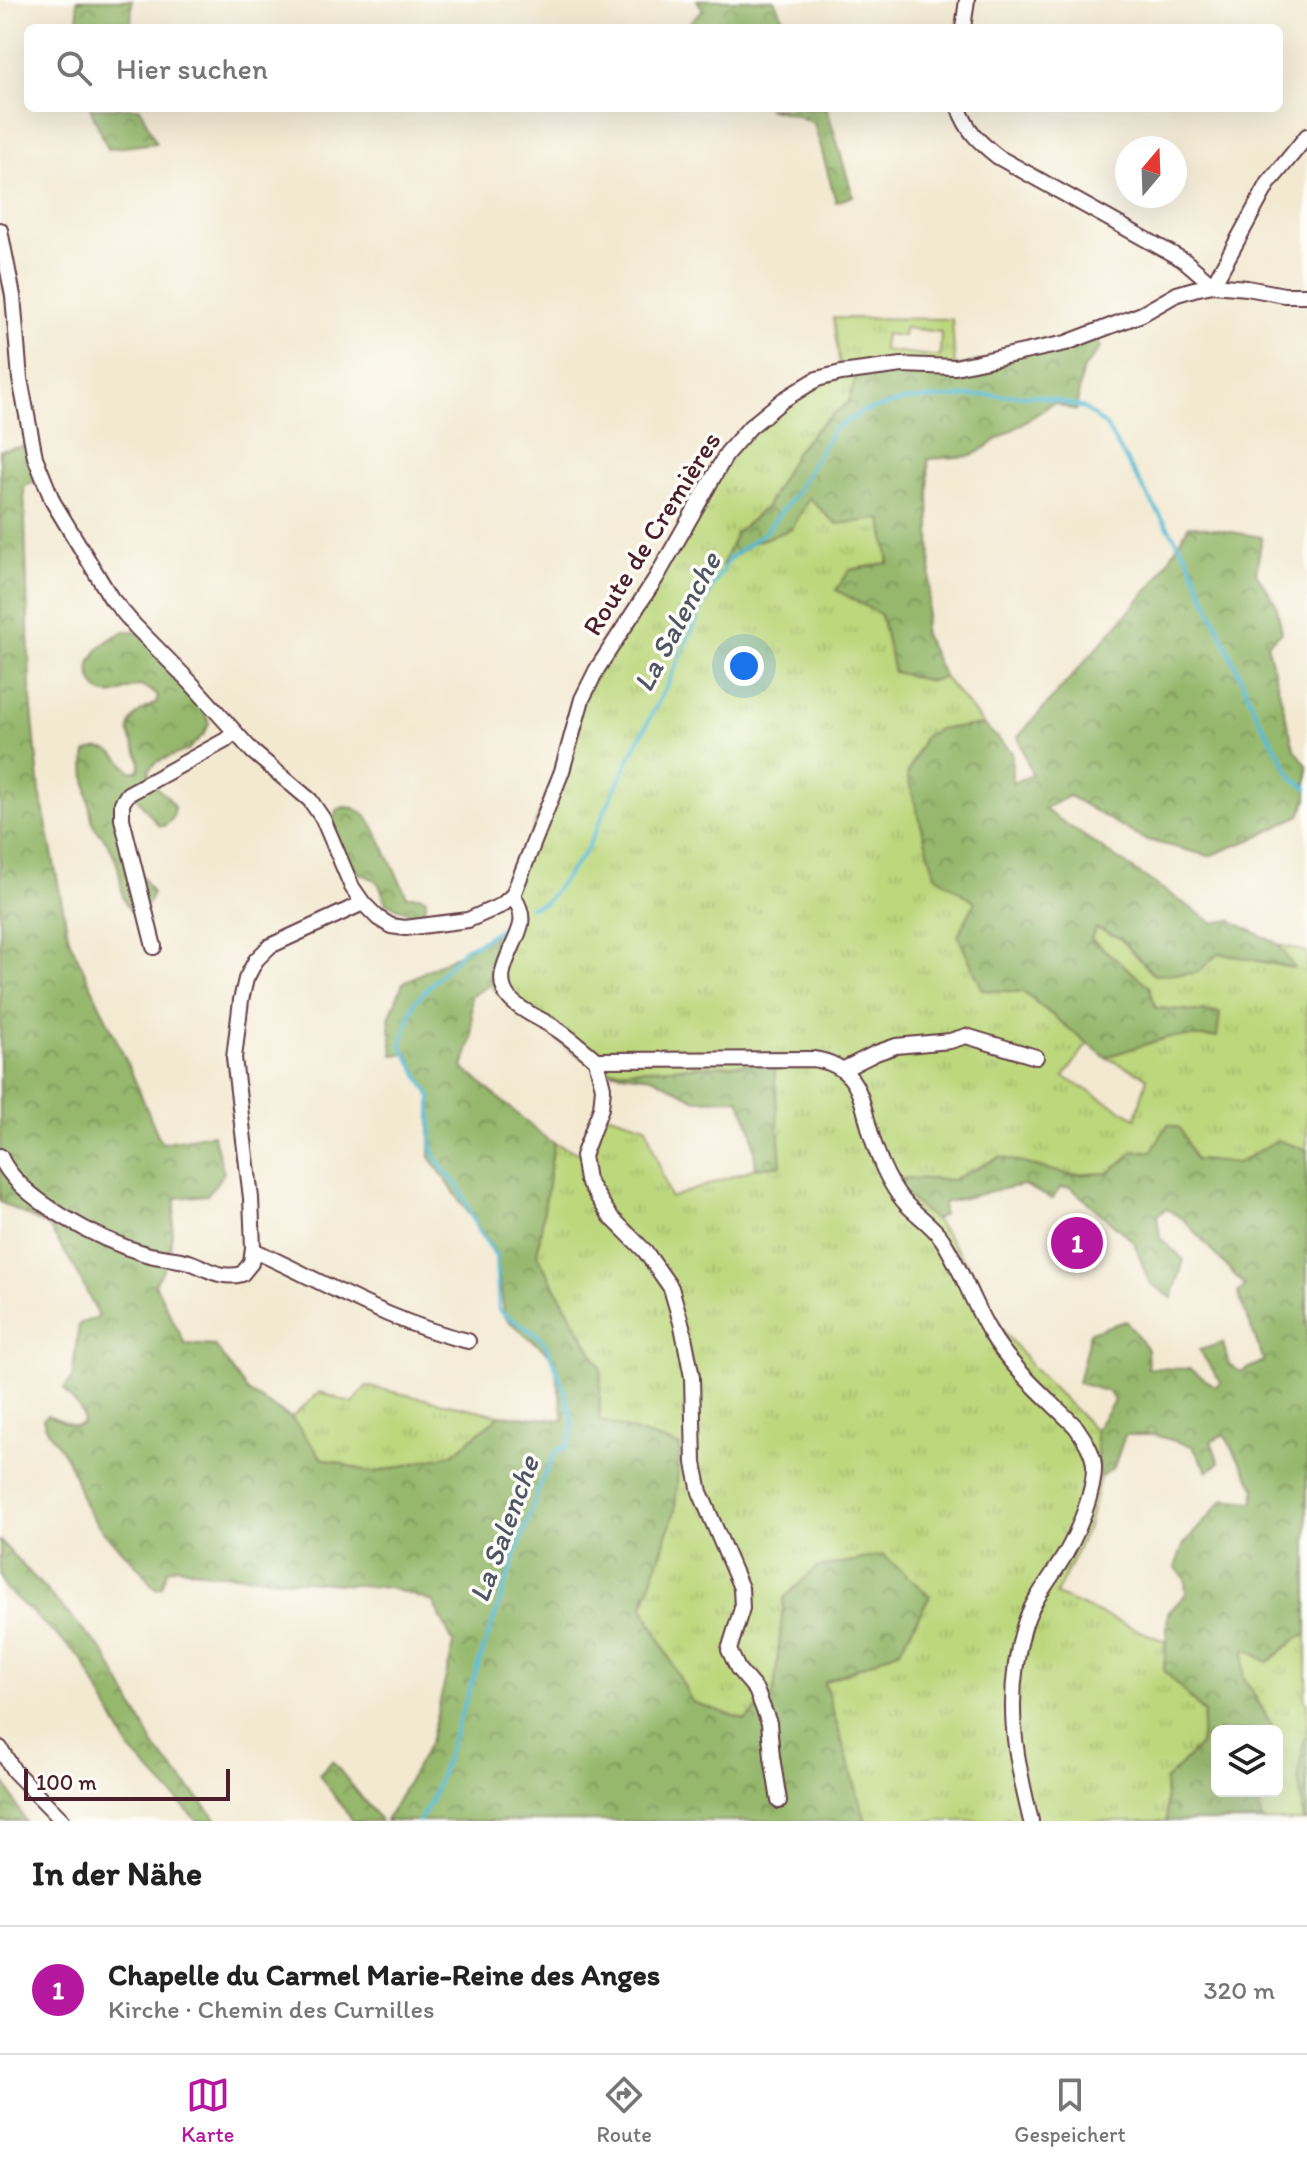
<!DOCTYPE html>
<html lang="de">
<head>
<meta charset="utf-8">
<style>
	:root { --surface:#fff; --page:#f6f6f6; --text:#222; --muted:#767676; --line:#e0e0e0; --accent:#b5179e }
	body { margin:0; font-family:Itim,sans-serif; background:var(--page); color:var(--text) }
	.controls { position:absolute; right:24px; bottom:24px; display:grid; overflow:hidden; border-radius:12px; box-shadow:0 8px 32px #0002 }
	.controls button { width:72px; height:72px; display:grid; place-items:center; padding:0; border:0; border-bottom:2px solid var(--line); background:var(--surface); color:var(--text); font:40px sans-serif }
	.compass { position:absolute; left:1115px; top:136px; width:72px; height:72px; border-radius:50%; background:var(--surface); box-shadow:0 8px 32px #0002; rotate:19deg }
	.scale { position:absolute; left:24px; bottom:20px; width:206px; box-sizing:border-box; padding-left:8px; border:4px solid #4a1f2b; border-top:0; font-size:22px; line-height:28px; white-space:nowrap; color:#4a1f2b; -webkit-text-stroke:6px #fdfcf7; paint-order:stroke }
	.you { position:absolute; left:744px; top:666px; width:28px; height:28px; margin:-20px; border:6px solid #fff; border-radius:50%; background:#1a73e8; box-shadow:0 0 0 12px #1a73e833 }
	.badge { display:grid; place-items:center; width:52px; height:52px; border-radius:50%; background:var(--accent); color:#fff; font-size:26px; font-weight:700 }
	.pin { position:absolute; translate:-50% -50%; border:4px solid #fff; box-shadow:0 2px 8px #0006 }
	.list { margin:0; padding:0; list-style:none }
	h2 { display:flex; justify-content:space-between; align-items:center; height:104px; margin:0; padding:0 32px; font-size:34px }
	h2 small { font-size:26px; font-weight:400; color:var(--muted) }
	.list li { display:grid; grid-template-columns:52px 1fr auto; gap:24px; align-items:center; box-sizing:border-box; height:128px; padding:0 32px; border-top:2px solid var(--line) }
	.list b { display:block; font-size:30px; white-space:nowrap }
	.list p { margin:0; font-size:26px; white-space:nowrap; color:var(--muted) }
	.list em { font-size:26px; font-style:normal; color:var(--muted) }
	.icon { flex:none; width:44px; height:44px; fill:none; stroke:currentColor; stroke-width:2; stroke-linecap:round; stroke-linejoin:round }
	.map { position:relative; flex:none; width:1307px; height:1821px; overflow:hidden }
	.search { position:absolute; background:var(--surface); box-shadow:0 8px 32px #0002; left:24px; right:24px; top:24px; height:88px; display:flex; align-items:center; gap:20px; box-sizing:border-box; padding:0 28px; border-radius:12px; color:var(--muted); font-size:30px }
	.sheet { height:232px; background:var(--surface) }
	nav { display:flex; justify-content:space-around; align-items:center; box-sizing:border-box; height:112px; border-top:2px solid var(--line); background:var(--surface); font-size:22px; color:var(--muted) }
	nav a { display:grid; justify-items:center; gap:4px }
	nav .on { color:var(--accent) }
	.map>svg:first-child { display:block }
	.grass { fill:url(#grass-tufts); stroke:#837b54; stroke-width:2; fill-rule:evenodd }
	.forest { fill:url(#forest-crowns); stroke:#706c4c; stroke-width:2 }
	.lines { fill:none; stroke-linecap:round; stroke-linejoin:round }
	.stream { stroke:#56bcd4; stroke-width:4 }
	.minor-casing { stroke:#633d44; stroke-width:18 }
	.minor { stroke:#fff; stroke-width:14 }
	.labels { text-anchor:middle; stroke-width:7; stroke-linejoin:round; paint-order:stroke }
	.street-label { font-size:28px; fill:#4a1f2b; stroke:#fdfcf7 }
	.water-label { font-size:30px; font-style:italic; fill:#4e5666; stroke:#fdfcf7 }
</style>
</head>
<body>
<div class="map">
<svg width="1307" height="1821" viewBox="0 0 1307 1821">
	<defs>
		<pattern id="grass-tufts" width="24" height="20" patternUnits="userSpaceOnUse" patternTransform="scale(2)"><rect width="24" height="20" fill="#bcd77c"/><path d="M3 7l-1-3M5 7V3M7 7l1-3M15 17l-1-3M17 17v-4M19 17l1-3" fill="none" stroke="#a3b86b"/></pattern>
		<pattern id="forest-crowns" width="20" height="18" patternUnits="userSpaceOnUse" patternTransform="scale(2)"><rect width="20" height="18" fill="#95b86c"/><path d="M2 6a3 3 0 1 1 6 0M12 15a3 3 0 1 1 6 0" fill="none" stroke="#7c9559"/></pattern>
	</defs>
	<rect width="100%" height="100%" fill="#fdfcf7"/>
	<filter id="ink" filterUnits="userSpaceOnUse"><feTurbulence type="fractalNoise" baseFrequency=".0125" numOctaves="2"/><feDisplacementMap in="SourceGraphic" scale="16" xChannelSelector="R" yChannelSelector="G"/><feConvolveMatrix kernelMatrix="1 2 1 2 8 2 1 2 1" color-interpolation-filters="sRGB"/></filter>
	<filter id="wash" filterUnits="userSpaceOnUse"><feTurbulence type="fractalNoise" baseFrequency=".006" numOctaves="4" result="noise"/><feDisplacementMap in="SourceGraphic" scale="32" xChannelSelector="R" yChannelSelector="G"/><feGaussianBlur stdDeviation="1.8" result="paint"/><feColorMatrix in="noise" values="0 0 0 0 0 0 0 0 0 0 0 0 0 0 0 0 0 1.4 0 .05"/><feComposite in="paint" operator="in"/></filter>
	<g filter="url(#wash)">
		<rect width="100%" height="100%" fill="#f3e9d1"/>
		<g class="grass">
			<path d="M 833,318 L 952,319 L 955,367 L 858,370 L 849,402 L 821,424 L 797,450 L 766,507 L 736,533 L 724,564 L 752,543 L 792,529 L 809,497 L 836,524 L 882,518 L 889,563 L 850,570 L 881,615 L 894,672 L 930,681 L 944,677 L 984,725 L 938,729 L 924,737 L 907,775 L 1023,992 L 1088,1043 L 1064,1077 L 1136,1118 L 1147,1077 L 1105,1057 L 1169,1037 L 1216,1037 L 1220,1013 L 1156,1008 L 1148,986 L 1090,938 L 1097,927 L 1120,938 L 1154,975 L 1196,973 L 1219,953 L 1292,968 L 1278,944 L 1307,952 L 1307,1150 L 1277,1141 L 1238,1163 L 1195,1160 L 1180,1129 L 1152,1151 L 1133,1153 L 1109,1173 L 1070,1175 L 1000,1157 L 953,1180 L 905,1178 L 978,1279 L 1002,1329 L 1034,1369 L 1095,1430 L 1100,1477 L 1088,1527 L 1056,1595 L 1166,1642 L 1164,1670 L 1204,1713 L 1200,1745 L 1165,1781 L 1167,1821 L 1017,1821 L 1006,1818 L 1002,1821 L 866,1821 L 824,1682 L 900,1650 L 784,1598 L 774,1694 L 746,1720 L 692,1702 L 643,1607 L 675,1511 L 599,1420 L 601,1368 L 537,1255 L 554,1143 L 583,1155 L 600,1112 L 646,1126 L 670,1198 L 756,1168 L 780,1165 L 773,1063 L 605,1071 L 575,1053 L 510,1006 L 490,985 L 494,935 L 511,922 L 504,896 L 527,846 L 582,699 L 750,427 L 841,373 ZM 904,328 L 941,332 L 940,357 L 883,350 L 885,334 L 903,336 Z"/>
			<polygon points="366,1386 500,1415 453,1454 373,1473 322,1458 291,1418 320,1392 353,1404"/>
			<polygon points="1307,1635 1307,1683 1304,1698 1307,1702 1307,1738 1304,1738 1304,1821 1262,1821 1259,1809 1266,1791 1277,1791 1277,1731 1270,1731 1272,1725 1243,1676 1245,1648 1268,1662 1298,1638"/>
		</g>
		<g class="forest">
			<polygon points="77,0 132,0 131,28 79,28"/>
			<polygon points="697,0 774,0 788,28 692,28 689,23 703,10"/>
			<polygon points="90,108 140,108 156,143 108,149"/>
			<polygon points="766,108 827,108 853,196 836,202 814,123 795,115"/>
			<polygon points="1092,333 1101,347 1082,371 1076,411 1054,403 972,456 928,459 931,565 929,600 923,632 944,677 930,681 894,672 881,615 836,590 850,570 889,563 882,519 836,524 809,498 792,529 752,543 722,565 736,533 766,507 797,450 821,424 849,402 858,370 955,367"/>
			<path d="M 33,445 L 43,477 L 24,487 L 30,688 L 40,792 L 69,939 L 130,1069 L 161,1143 L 213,1134 L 224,1173 L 207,1195 L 176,1198 L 169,1258 L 155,1284 L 185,1344 L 215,1346 L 248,1392 L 291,1418 L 322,1458 L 373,1473 L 453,1454 L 500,1415 L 564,1420 L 554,1358 L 505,1318 L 495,1252 L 430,1157 L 430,1096 L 408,1054 L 393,1055 L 389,1018 L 403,983 L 494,935 L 490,985 L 471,996 L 472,1038 L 463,1068 L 548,1140 L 554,1143 L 537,1255 L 601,1368 L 599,1420 L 680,1446 L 675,1511 L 643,1607 L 692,1702 L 746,1720 L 774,1694 L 784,1598 L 816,1568 L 883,1555 L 930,1596 L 900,1650 L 824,1682 L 866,1821 L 386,1821 L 430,1742 L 454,1644 L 433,1602 L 390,1588 L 208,1573 L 178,1567 L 168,1569 L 162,1587 L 157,1589 C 149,1584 147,1577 141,1570 C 123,1550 101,1533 87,1509 C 77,1492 75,1473 66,1457 C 59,1444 46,1433 43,1419 L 47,1415 L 75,1426 L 82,1424 C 87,1409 70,1402 64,1389 L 72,1378 L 79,1324 L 99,1317 L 76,1270 L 48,1226 L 0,1202 L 0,450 Z"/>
			<polygon points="1189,525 1262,537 1256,573 1276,604 1282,632 1267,644 1294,748 1307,765 1307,799 1300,815 1258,837 1209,856 1143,839 1069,796 1044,809 1213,923 1230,920 1278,944 1294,968 1219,953 1196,973 1154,975 1120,938 1096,928 1091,939 1149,986 1156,1008 1220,1013 1217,1037 1169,1037 1105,1057 1023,992 983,990 958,936 975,902 935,875 907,775 924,737 938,729 984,725 1012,752 1012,783 1032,775 1018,737 1157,580"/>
			<path d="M 125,631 L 134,631 L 162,645 L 203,707 L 209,723 L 205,733 L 188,750 L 156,762 L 149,770 L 149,776 L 159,790 L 168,797 L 174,807 L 173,818 L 164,826 L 158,825 L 137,798 L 131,796 L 117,802 C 109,831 138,868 152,893 L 150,900 L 140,913 L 134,914 C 120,903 122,883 118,867 C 115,857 111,846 104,838 C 99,832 95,831 93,823 C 89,809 83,767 86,753 C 105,741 118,755 130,771 L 138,771 C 149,753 113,734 139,713 C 143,709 150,706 156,703 L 158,696 C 132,673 127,698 106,694 C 99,693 96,688 93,682 C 80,658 106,640 125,631 Z"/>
			<path d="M 344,807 L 354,808 L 367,816 L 374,827 L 407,896 L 421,896 L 426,899 L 426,905 L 422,913 L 415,915 L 386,903 C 382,896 383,887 376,881 C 367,874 356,875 349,865 C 341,853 337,837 331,824 L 337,810 Z"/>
			<polygon points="774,1063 781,1165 756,1168 752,1131 739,1099 696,1100 652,1077 605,1071"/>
			<polygon points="1168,1124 1180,1128 1195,1160 1238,1163 1277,1140 1307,1150 1307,1635 1298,1638 1268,1662 1245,1649 1243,1676 1272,1726 1270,1731 1217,1731 1217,1791 1266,1791 1259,1809 1262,1821 1167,1821 1165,1781 1200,1745 1204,1713 1164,1670 1168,1613 1186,1594 1185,1578 1175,1567 1184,1544 1224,1499 1253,1502 1256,1489 1224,1434 1211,1441 1219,1463 1208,1471 1192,1446 1154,1435 1125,1435 1114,1467 1100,1477 1095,1430 1114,1401 1109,1392 1078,1383 1090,1332 1126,1321 1147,1349 1148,1368 1190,1369 1215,1386 1221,1382 1199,1350 1223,1343 1229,1365 1241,1372 1264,1361 1238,1293 1245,1286 1183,1219 1166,1209 1157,1215 1160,1238 1184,1260 1172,1298 1149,1282 1134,1242 1070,1187 1060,1188 1052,1199 1024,1185 997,1190 943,1203 943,1215 934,1220 900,1190 904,1178 953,1180 1000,1157 1070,1175 1109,1173 1133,1152 1152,1151"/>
			<polygon points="0,1541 104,1652 156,1749 218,1821 197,1821 130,1750 82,1659 4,1587 0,1573"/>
			<polygon points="1304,1738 1307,1738 1307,1821 1304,1821 1298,1775"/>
			<polygon points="332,1761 381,1821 353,1821 319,1775"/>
			<polygon points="0,1774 25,1821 0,1821"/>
		</g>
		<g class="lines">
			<g class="stream">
				<polyline points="530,907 545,903 586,851 633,751 668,683 712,587 730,558 765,532 793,497 833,430 862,412 906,400 988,395 1039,396 1084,408 1106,426 1144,490 1188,558 1257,715 1294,779 1307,788"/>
				<path d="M 419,1821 L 432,1799 L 542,1479 L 558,1449 L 566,1448 C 569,1441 573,1432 572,1423 C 571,1406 552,1352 541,1339 C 530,1327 512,1322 499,1310 L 496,1256 L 477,1228 L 460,1189 L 440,1165 L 432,1149 L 431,1097 L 401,1045 L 414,1003 L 464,949 L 480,942 L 509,922 L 514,914"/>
			</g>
		</g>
	</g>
	<g filter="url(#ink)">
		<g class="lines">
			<g class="minor-casing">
				<g id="minor">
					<polyline points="963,28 967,0"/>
					<path d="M 959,108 C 967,131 979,142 998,157 L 1185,261 L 1213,285"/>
					<polyline points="0,230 13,296 20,379 35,457 53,502 111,598 135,626 190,682 253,752 310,800 323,819 352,887 363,903 378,918 391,926 405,928 468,920 502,905 513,895 562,771 582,699 597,669 656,578 727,453 750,427 783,400 817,379 841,373 902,365 955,367 1066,343 1142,314 1177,294 1194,289 1213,285 1247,288 1284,295 1307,295"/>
					<polyline points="1213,285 1268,184 1307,136"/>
					<path d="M 513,895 C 518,904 523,913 521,924 C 516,948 489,976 510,999 C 521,1011 539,1018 552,1026 C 568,1036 582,1048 596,1060 L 813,1059 C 867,1066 860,1111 877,1152 C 884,1171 893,1190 907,1205 C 918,1216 933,1226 942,1239 C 961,1268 972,1302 990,1332 C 1011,1368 1046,1397 1076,1427 C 1084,1439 1093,1451 1094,1466 C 1095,1490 1078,1532 1066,1553 C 1052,1578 1032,1599 1024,1627 C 1004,1697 1014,1753 1031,1821"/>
					<polyline points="154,947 122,819 122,803 128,794 226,740 233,733"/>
					<polyline points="596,1060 603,1088 601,1108 583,1156 587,1180 610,1216 645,1251 671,1288 682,1326 692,1377 694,1463 700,1492 741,1588 742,1608 729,1650 738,1669 756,1690 769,1723 772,1757 779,1801"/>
					<polyline points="844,1069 876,1053 896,1046 950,1041 966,1036 1036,1057"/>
					<path d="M 0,1156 C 18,1200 102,1241 146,1254 C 160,1258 175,1258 189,1262 C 207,1268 221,1280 242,1274 L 251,1263 L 253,1248 L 251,1198 L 234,1058 L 241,1000 L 246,979 L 256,960 L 270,946 L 363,903"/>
					<path d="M 253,1250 C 324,1282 391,1323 468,1341"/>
					<polyline points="0,1748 14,1771 63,1821"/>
				</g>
			</g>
			<use href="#minor" class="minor"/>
		</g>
	</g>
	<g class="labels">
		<g class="street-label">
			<text transform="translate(651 533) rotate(-58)" y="10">Route de Cremières</text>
		</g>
		<g class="water-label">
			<text transform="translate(677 622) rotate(-62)" y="10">La Salenche</text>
			<text transform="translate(504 1529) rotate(-70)" y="10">La Salenche</text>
		</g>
	</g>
</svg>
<div class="controls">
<button><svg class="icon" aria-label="layers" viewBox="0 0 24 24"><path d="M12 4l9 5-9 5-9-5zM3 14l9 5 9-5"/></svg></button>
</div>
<svg class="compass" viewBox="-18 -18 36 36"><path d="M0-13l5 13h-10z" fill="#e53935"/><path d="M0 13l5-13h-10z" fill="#767676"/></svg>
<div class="scale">100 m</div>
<div class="you"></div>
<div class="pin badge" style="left:1077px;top:1243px">1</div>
<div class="search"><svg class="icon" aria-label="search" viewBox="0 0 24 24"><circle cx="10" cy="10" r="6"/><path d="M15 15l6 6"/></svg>Hier suchen</div>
</div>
<section class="sheet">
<h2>In der Nähe<small></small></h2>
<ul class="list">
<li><span class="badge">1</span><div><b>Chapelle du Carmel Marie-Reine des Anges</b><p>Kirche · Chemin des Curnilles</p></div><em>320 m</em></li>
</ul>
</section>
<nav>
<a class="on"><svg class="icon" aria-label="map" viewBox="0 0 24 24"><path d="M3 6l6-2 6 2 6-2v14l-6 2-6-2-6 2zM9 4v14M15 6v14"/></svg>Karte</a>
<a><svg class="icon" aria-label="directions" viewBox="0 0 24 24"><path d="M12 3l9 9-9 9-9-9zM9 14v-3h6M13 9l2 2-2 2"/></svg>Route</a>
<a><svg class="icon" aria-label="saved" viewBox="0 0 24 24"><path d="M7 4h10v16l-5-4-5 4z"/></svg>Gespeichert</a>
</nav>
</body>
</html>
